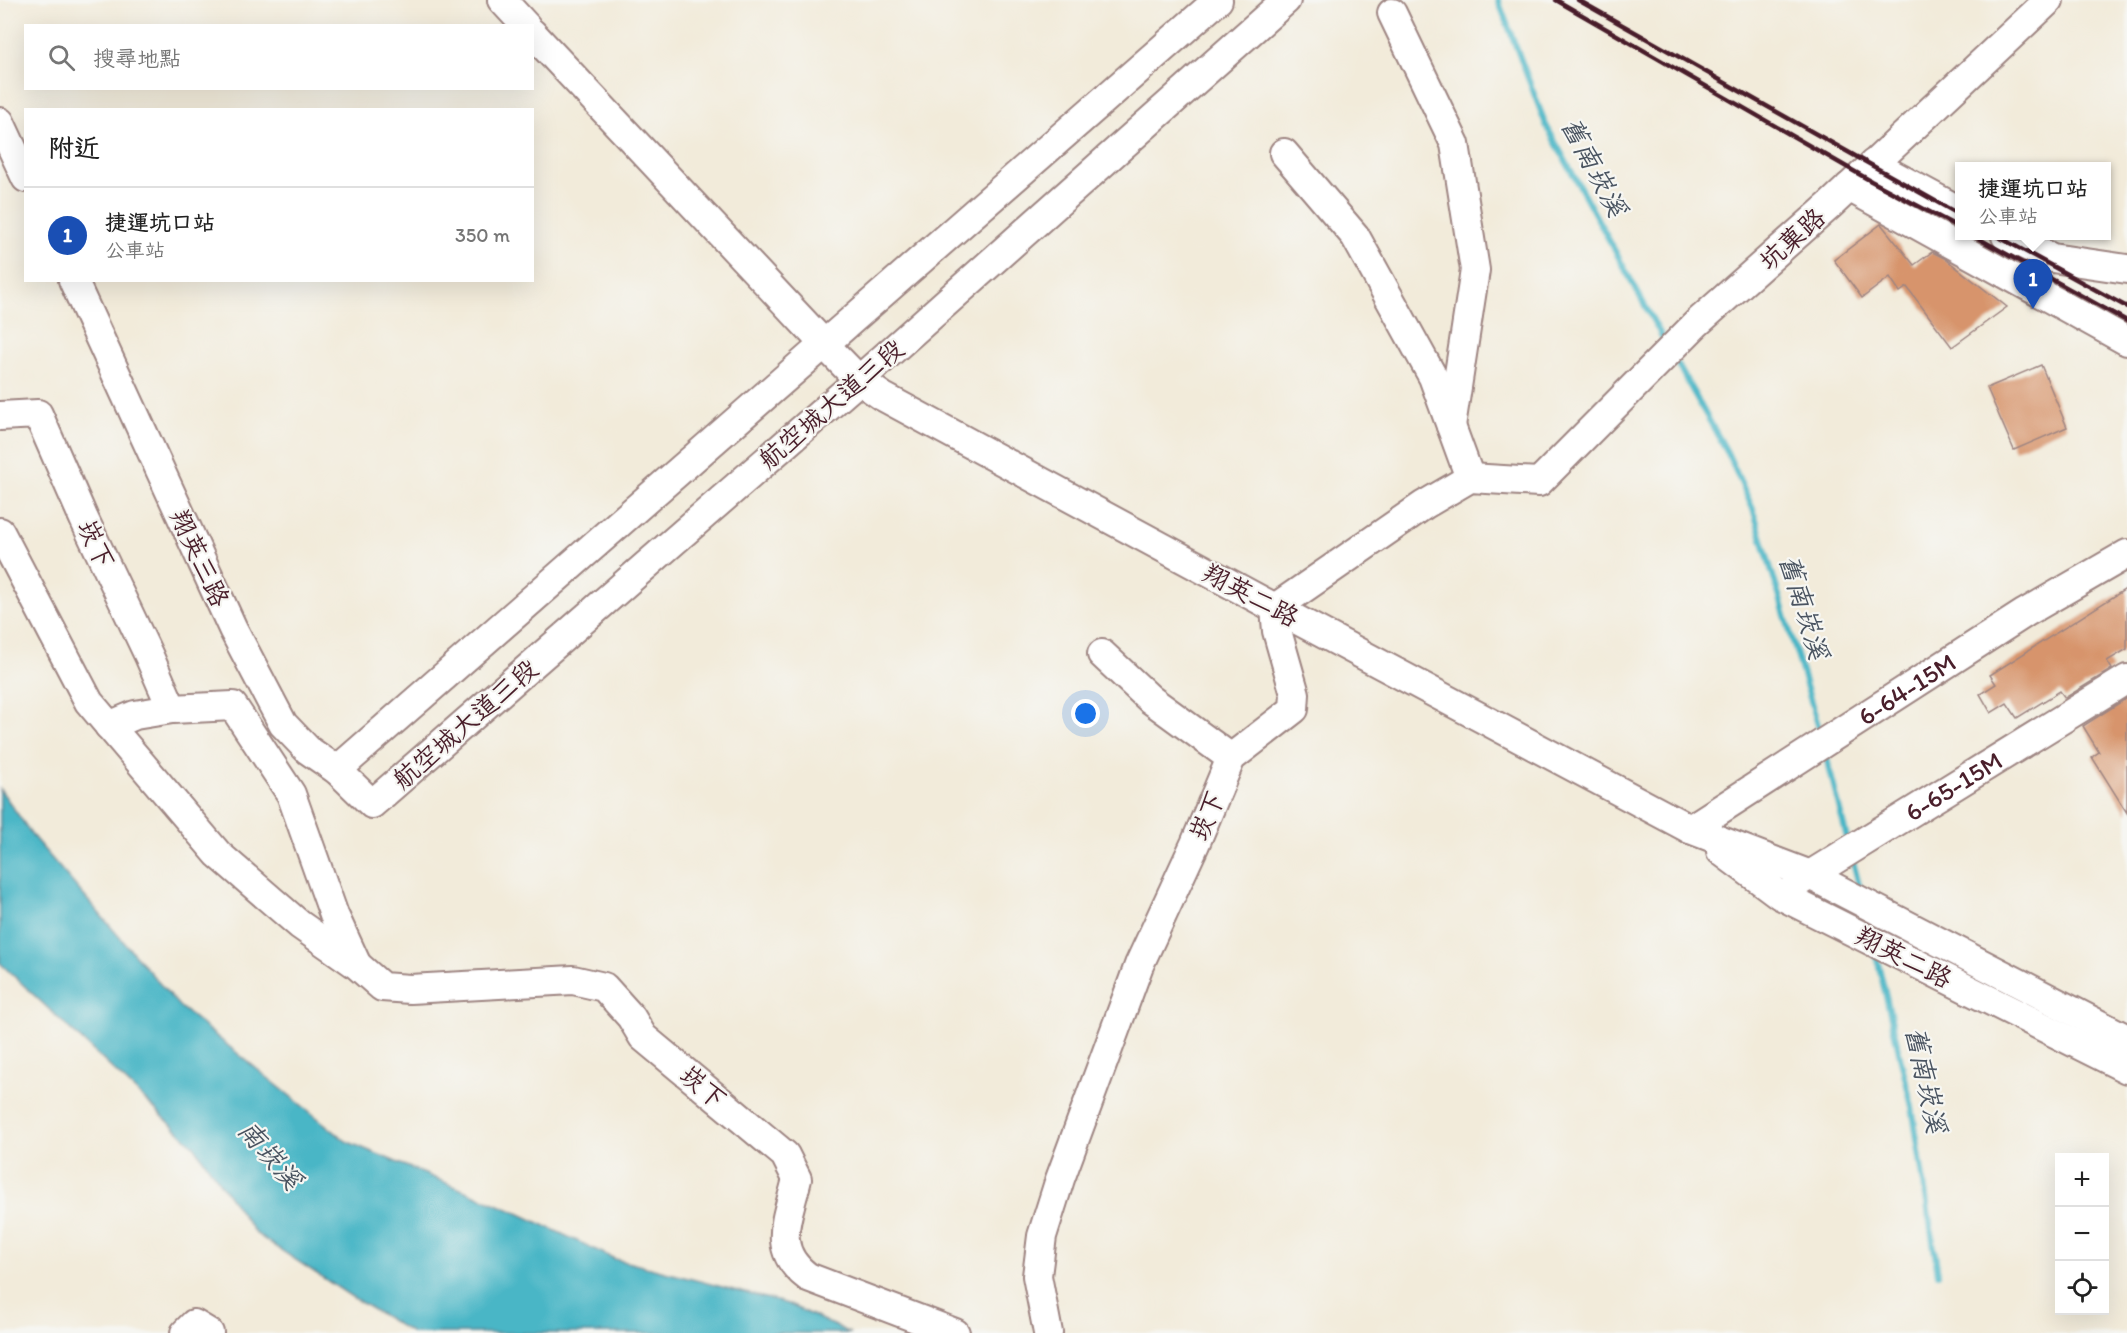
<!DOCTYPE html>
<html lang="zh-TW">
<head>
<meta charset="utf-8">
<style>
	:root { --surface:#fff; --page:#f2f2f2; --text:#222; --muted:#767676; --line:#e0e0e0; --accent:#1a73e8 }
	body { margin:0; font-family:Itim,"LXGW WenKai TC",sans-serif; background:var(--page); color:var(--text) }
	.controls { position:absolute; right:18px; bottom:18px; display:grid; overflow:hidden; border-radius:0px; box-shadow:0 6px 24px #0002 }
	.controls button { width:54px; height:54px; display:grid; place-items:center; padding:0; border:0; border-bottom:2px solid var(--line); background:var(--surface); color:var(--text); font:30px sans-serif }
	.you { position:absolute; left:1086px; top:714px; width:21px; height:21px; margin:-15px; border:4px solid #fff; border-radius:50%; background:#1a73e8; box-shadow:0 0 0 9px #1a73e833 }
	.badge { display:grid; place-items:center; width:39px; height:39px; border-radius:50%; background:var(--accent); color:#fff; font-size:20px; font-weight:700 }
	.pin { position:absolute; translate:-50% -50px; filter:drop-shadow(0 2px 3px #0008) }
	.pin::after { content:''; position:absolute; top:32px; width:21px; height:18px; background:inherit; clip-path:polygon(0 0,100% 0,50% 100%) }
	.popup { position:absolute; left:1955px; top:162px; width:156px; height:78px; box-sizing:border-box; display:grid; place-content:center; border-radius:0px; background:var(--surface); filter:drop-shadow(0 2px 4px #0005); font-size:20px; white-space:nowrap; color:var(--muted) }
	.popup b { font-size:22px; color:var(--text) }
	.popup::after { content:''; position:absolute; left:50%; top:100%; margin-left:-12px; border:12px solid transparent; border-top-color:var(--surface) }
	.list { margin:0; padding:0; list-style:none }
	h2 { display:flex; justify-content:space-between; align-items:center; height:78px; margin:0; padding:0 24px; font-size:26px }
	h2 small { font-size:20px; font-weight:400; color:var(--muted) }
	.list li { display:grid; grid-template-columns:39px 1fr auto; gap:18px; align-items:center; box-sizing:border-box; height:96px; padding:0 24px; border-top:2px solid var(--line) }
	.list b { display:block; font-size:22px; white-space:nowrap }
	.list p { margin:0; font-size:20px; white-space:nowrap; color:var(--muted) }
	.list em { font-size:20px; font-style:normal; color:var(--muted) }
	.icon { flex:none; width:33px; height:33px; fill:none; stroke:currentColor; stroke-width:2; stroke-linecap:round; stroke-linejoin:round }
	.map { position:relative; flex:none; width:2127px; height:1333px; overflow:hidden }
	.search { position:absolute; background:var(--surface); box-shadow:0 6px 24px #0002; left:24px; top:24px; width:510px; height:66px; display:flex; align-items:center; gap:15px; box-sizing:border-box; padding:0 21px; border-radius:0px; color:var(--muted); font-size:22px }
	.panel { position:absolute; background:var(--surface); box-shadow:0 6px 24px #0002; left:24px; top:108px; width:510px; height:174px; border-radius:0px }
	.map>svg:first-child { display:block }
	.water { fill:#49b6c6; stroke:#4a6a78; stroke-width:1.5 }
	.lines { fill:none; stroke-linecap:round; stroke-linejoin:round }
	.stream { stroke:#49b6c6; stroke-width:6 }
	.building { fill:#d7946c }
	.minor-casing { stroke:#9e8582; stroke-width:32 }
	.minor { stroke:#fff; stroke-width:28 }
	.rail { stroke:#4a1f2b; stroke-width:4.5 }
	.labels { text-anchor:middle; stroke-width:4.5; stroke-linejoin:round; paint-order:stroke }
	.street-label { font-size:26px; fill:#4a1f2b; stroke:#f6f6f2 }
	.water-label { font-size:27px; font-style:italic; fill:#4a5461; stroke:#f6f6f2 }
</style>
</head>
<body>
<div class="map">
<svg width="2127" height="1333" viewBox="0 0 2127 1333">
	<rect width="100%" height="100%" fill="#f6f6f2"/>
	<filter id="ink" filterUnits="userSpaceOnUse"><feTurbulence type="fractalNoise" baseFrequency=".0167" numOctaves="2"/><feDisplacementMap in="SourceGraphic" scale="12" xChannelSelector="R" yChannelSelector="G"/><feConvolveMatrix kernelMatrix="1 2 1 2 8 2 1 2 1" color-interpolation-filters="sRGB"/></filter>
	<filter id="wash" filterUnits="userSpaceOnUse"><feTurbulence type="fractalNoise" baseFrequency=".008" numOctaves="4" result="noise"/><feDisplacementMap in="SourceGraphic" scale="24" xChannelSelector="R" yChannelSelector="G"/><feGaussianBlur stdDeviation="1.35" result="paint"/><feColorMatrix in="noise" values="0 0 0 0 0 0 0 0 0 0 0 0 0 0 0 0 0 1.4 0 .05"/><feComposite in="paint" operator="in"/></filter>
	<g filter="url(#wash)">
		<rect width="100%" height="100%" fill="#f2ebda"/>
		<polygon class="water" points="0,789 35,839 179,1006 346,1141 518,1213 615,1259 788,1304 850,1333 412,1333 352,1297 255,1233 194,1146 0,963"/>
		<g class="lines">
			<g class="stream">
				<polyline points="1498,0 1546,125 1666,344"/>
				<polyline points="1674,358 1727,452 1753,509 1821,735"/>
				<polyline points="1825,751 1848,842"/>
				<polyline points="1852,858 1861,892"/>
				<polyline points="1876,954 1912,1107 1938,1274"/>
			</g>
		</g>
		<g id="blocks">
			<g class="building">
				<polygon points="1881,224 1914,265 1932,252 1944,258 2007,307 1952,347 1907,287 1900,292 1890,277 1862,298 1834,260"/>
				<polygon points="2041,365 2067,427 2014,450 1987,388"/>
				<polygon points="2127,588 2127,649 2107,661 2112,669 2065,698 2060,691 2017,718 2007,703 1991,713 1980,694 1996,684 1990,675"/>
				<polygon points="2127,698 2127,813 2092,757 2099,752 2083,726"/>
			</g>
		</g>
	</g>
	<g filter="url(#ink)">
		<use href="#blocks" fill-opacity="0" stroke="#9e8582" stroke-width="1.5"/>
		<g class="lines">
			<g class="minor-casing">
				<g id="minor">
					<polyline points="502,0 526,26"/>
					<polyline points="1392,13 1455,144 1475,270 1451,426"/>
					<polyline points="532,33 825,345 859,380 882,396 1275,608 1690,829 1808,874 2127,1039"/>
					<polyline points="0,122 26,178"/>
					<polyline points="1284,153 1355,236 1433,377 1470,478"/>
					<polyline points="1873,164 1960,211"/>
					<polyline points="1849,187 2127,341"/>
					<polyline points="2006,236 2052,258 2127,269"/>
					<polyline points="73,280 233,629 283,724 308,750 337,770 372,804 859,380 1286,0"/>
					<polyline points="0,416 38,414 84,519 149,656 172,709"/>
					<path d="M 0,532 L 89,702 L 218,854 L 300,925 L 357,965 L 382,987 L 410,989 L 573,980 L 604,987 L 631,1017 L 643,1037 L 785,1155 L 797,1179 C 788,1218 770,1249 808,1277 L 955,1333"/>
					<polyline points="1102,654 1150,699 1231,758"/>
					<polyline points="109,726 135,715 172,709 233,706 291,794 334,915 356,963"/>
					<polyline points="337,770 1218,0"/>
					<path id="s1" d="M 1690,829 L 2025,613 L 2127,554"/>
					<polyline points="1721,851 1780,895 2127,1069"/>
					<path id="s2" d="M 1797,883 L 2127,679"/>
					<polyline points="185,1333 194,1324 209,1333"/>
					<polyline points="1048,1333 1037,1276 1042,1236 1060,1179 1139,965 1195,844 1231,758 1294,709 1295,694 1277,631 1275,608 1424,505 1470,478 1539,482 1697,323 1830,205 2049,0"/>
				</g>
			</g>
			<use href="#minor" class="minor"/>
			<g class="rail">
				<polyline points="1556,0 1871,181 1960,228"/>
				<polyline points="1578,0 1960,215"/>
				<polyline points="1974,236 2127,321"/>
				<polyline points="1997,236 2127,307"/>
			</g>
		</g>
	</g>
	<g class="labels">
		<g class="street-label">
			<text transform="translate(1792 239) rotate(-42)" y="9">坑菓路</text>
			<text transform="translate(831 404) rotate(-41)" y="9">航空城大道三段</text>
			<text transform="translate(96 544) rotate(65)" y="9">崁下</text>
			<text transform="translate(200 558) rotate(65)" y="9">翔英三路</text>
			<text transform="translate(1251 595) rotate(28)" y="9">翔英二路</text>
			<text dy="9" stroke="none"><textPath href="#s1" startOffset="258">6-64-15M</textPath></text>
			<text transform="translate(465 724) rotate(-41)" y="9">航空城大道三段</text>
			<text dy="9" stroke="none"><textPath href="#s2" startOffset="184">6-65-15M</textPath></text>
			<text transform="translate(1207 816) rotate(-67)" y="9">崁下</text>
			<text transform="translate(1904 957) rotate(27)" y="9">翔英二路</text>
			<text transform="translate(703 1087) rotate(40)" y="9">崁下</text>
		</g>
		<g class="water-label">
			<text transform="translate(1594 167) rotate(62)" y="9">舊南崁溪</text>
			<text transform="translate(1804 607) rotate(73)" y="9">舊南崁溪</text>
			<text transform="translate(1926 1080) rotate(78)" y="9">舊南崁溪</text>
			<text transform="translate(270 1155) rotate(49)" y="9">南崁溪</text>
		</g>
	</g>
</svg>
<div class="controls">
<button>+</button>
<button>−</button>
<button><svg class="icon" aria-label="locate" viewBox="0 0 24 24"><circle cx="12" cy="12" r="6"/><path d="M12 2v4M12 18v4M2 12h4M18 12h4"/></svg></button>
</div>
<div class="you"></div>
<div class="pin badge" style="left:2033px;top:309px;background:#1a4fb4">1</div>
<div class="popup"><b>捷運坑口站</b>公車站</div>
<div class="search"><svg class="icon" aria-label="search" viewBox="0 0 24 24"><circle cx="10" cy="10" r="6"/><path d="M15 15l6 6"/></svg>搜尋地點</div>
<section class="panel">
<h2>附近<small></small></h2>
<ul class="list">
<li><span class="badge" style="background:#1a4fb4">1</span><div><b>捷運坑口站</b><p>公車站</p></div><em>350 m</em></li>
</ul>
</section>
</div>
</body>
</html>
